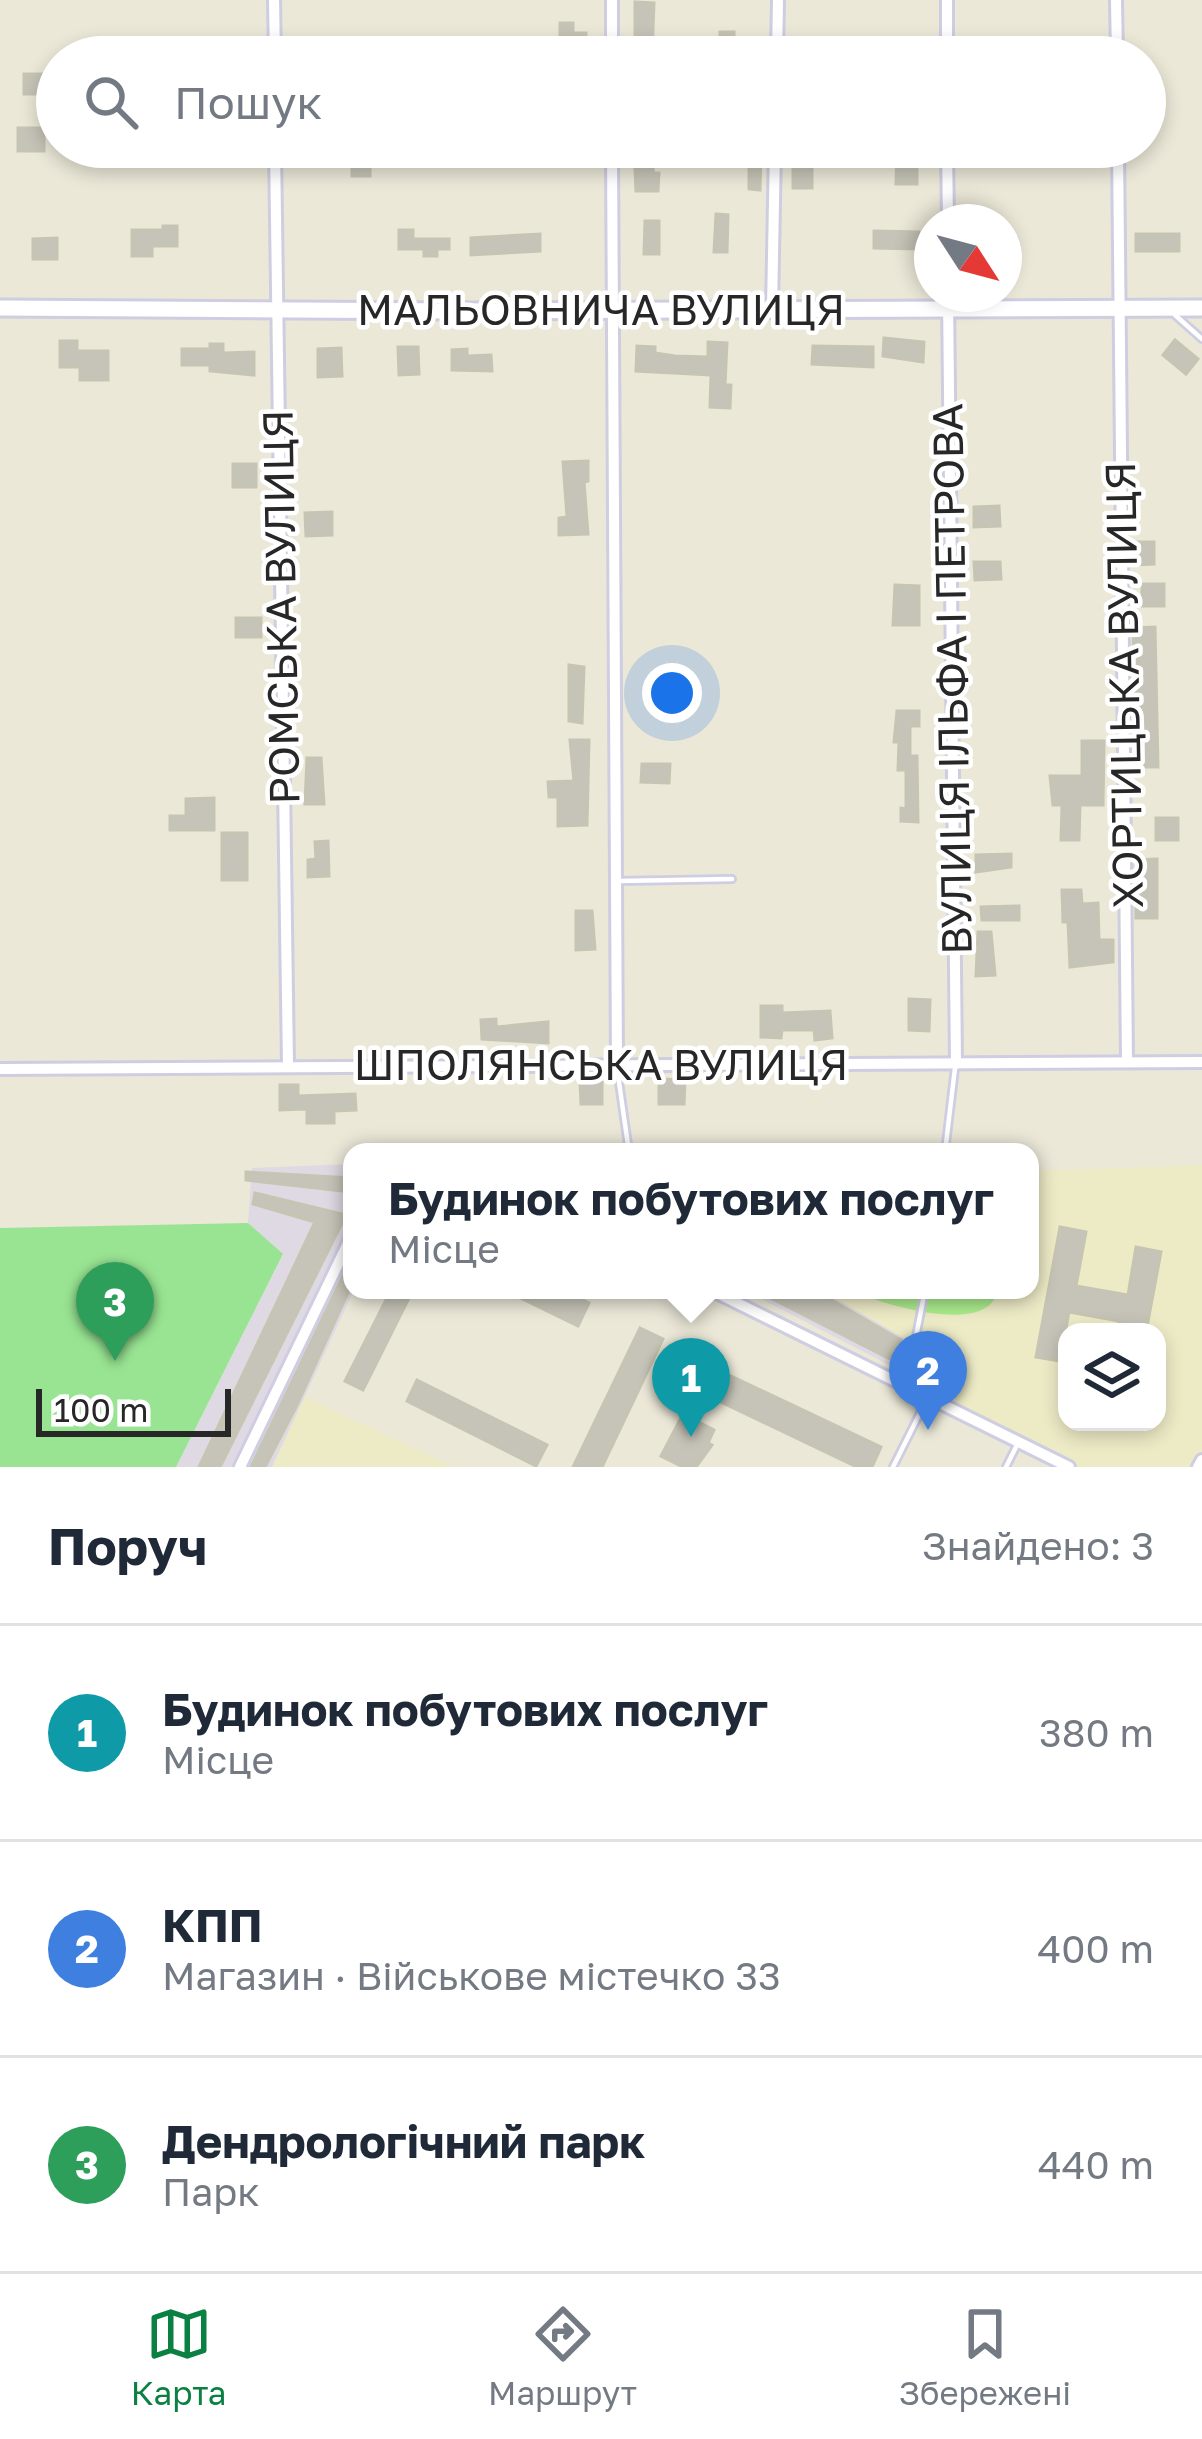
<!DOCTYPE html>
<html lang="uk">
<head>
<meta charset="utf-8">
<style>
	:root { --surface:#fff; --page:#f6f6f7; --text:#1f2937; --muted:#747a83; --line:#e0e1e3; --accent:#0b8043 }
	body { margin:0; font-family:"Golos Text",sans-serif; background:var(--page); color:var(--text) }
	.controls { position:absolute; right:36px; bottom:36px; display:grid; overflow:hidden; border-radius:24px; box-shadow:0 6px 18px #0003 }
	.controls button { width:108px; height:108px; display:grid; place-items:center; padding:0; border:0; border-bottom:3px solid var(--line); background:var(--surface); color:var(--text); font:60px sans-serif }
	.compass { position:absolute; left:914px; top:204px; width:108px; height:108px; border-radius:50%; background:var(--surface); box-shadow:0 6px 18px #0003; rotate:126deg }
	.scale { position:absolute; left:36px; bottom:30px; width:195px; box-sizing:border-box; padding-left:12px; border:6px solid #272727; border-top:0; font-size:33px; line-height:42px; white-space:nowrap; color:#272727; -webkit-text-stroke:9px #fff; paint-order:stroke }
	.you { position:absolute; left:672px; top:693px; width:42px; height:42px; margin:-30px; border:9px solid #fff; border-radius:50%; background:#1a73e8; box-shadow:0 0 0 18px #1a73e833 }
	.badge { display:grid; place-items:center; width:78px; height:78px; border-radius:50%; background:var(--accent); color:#fff; font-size:39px; font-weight:700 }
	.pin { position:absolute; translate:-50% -99px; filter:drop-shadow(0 3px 6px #0008) }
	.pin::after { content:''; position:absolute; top:63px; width:42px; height:36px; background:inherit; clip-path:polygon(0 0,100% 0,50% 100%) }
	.popup { position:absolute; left:343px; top:1143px; width:696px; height:156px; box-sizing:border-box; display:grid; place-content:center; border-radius:24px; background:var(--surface); filter:drop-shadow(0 3px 9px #0005); font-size:39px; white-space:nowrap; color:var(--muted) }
	.popup b { font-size:45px; color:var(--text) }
	.popup::after { content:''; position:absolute; left:50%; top:100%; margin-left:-24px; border:24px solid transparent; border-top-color:var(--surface) }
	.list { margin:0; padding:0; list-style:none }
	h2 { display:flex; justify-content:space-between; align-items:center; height:156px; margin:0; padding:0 48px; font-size:51px }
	h2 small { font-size:39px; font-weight:400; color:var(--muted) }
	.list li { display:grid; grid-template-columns:78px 1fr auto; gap:36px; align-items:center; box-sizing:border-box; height:216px; padding:0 48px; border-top:3px solid var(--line) }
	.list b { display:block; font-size:45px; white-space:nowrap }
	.list p { margin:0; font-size:39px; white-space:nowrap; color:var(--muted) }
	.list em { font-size:39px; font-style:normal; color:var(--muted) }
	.icon { flex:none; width:66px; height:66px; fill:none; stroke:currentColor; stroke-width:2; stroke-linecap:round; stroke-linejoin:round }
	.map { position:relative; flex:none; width:1202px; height:1467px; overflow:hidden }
	.search { position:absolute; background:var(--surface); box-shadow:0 6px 18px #0003; left:36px; right:36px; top:36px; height:132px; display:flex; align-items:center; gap:30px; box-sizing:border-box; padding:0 42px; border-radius:66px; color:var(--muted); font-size:45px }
	.sheet { height:804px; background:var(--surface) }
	nav { display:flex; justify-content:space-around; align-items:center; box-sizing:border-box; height:168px; border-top:3px solid var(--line); background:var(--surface); font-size:33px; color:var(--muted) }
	nav a { display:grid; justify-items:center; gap:6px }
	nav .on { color:var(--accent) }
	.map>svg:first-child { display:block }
	.industrial { fill:#ded9e2 }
	.education { fill:#edebc6; fill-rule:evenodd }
	.green { fill:#98e492 }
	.pitch { fill:#abec8d }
	.building { fill:#c6c4b8; stroke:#c6c4b2; stroke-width:3 }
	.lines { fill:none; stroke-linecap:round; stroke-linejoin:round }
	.lane-casing { stroke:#cfcde1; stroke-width:10 }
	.street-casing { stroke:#cfcde1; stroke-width:16 }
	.secondary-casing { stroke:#cfcde1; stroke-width:21 }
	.lane { stroke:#fff; stroke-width:4.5 }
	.street { stroke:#fff; stroke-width:10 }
	.secondary { stroke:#fff; stroke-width:15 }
	.labels { text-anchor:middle; stroke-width:9; stroke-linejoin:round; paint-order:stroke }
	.street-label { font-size:42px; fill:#272727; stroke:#fff }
</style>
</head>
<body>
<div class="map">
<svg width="1202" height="1467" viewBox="0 0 1202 1467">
	<rect width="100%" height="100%" fill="#ebe8d8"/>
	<g class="industrial">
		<polygon points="352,1164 354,1290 272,1467 176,1467 283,1255 248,1223 252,1168"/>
		<polygon points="744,1290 821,1290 906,1339 891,1366"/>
	</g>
	<g class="education">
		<path d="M 1202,1165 L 1202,1460 L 1198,1467 L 1069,1467 L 883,1378 L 906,1339 L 821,1290 L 1030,1290 L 1030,1171 ZM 1067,1332 L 1157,1332 L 1157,1422 L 1067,1422 Z"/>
		<polygon points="305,1397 454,1467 272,1467"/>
	</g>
	<polygon class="green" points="248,1223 283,1254 176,1467 0,1467 0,1228"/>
	<path class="pitch" d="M 850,1290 L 998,1290 C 988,1338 882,1304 850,1290 Z"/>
	<g class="building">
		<polygon points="635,2 654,3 652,54 635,54"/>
		<polygon points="560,23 573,23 573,33 586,33 586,57 567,57 567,35 560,35"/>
		<polygon points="720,32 734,32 734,38 763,38 763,51 720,52"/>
		<rect x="24" y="74" width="23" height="20"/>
		<rect x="18" y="128" width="26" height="23"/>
		<polygon points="352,147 365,147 365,155 370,156 370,176 352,176"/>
		<polygon points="634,147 654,147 653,173 659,173 658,191 636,191"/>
		<polygon points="749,147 761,147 760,190 749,189"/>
		<rect x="793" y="147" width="19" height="41"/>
		<polygon points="897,147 917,147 917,184 896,184"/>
		<polygon points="716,214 728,215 727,252 714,252"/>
		<polygon points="645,221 659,221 659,254 644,254"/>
		<polygon points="163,226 177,226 177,246 152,246 152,256 132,256 132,230 163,230"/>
		<polygon points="399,230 413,230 413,239 449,239 449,249 437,249 437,256 424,256 424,249 399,249"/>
		<polygon points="874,231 919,232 918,249 874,248"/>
		<polygon points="540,234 540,251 471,255 471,238"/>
		<rect x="1136" y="234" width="43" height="17"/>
		<polygon points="57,238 57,259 33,259 33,239"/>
		<polygon points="884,338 924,342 923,362 883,356"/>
		<polygon points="1175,340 1198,359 1186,374 1163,355"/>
		<polygon points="60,341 77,341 77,351 108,351 108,380 80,380 80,367 60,367"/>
		<polygon points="708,342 727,343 725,385 731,385 730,408 710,407 711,375 636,371 637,346 655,347 655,353 675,356 708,357"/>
		<polygon points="210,344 223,344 223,353 254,352 254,375 210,371 210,365 182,365 182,349 210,349"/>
		<polygon points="813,346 873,347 873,367 812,364"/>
		<polygon points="398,347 418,347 419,374 399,375"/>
		<polygon points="341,348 342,376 318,377 318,349"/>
		<polygon points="467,349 467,356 491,355 492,371 452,370 452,350"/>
		<polygon points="588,461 588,481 584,482 588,534 559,535 559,518 567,517 563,462"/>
		<rect x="233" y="464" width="23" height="23"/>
		<polygon points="999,506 1000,526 974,527 974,507"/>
		<polygon points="332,512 332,535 306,536 305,513"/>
		<polygon points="1132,542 1154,542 1154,564 1132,565"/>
		<polygon points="974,562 1000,562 1001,579 975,580"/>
		<rect x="1142" y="584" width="22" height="22"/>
		<polygon points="895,585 919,586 919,625 893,625"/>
		<rect x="236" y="618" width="25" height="19"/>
		<polygon points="1155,627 1158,767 1136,767 1133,628"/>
		<polygon points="569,665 584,667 582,723 569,721"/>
		<polygon points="897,711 919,711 919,726 910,726 910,756 917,756 918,822 901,821 901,808 906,809 906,770 898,770 899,742 894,742"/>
		<polygon points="570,740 589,740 587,825 558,826 558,797 549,797 548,782 574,781"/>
		<polygon points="1082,741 1104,741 1103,805 1080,805 1079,840 1061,840 1062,805 1053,805 1050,776 1082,776"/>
		<polygon points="307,758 321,758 324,804 305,804"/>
		<polygon points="642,764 670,764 669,783 641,782"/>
		<polygon points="214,798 214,830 170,830 170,816 186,816 186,799"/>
		<rect x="1156" y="818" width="22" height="22"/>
		<rect x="222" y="833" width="25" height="47"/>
		<polygon points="328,841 329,876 308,877 308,860 316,859 315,842"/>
		<polygon points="1011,854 1011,867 976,872 976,855"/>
		<polygon points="1157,859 1157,918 1136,918 1135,860"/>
		<polygon points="1062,890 1081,890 1082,904 1098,903 1099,940 1113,940 1113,962 1070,967 1068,922 1063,922"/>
		<polygon points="1019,906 1019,920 982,920 981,907"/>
		<polygon points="576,911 592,911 595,949 576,950"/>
		<polygon points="978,932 991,932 995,975 976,976"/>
		<polygon points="909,999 930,1000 929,1031 909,1030"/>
		<polygon points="761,1006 782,1006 782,1013 830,1011 832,1038 815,1040 814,1030 782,1030 781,1038 761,1037"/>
		<polygon points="496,1019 496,1027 548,1022 548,1043 482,1039 481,1020"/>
		<polygon points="659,1079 685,1080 684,1104 659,1104"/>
		<polygon points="580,1082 602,1082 602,1104 581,1104"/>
		<polygon points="280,1085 298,1085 298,1096 355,1094 356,1110 334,1111 334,1123 307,1123 307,1109 280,1110"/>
		<polygon points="246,1172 352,1178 352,1192 246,1180"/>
		<polygon points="255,1193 346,1215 220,1467 199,1467 315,1222 253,1204"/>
		<polygon points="1060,1227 1086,1232 1076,1286 1128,1295 1136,1247 1161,1252 1146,1332 1117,1332 1119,1321 1069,1312 1060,1361 1036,1357"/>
		<polygon points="352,1257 352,1284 297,1405 265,1467 251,1467"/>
		<polygon points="391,1290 413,1290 363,1390 345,1381"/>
		<polygon points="504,1290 562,1290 589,1303 578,1326"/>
		<polygon points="755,1290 814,1290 901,1340 890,1359"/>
		<polygon points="640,1328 663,1339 602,1467 573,1467"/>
		<polygon points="714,1368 881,1447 872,1467 857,1467 702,1393"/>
		<polygon points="417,1380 547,1445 536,1466 407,1401"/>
		<polygon points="683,1414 714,1430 708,1443 712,1445 696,1467 683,1467 661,1456"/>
	</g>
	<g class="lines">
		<g class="lane-casing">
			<g id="lane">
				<polyline points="1175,315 1202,339"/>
				<polyline points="618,881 732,879"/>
				<polyline points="617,1068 629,1152"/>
				<polyline points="945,1152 955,1068"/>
				<polyline points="907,1383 925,1290"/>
				<polyline points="893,1467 927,1399"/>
				<polyline points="1006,1467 1017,1445"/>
			</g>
		</g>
		<g class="street-casing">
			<g id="street">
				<polyline points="274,0 275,57"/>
				<polyline points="947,0 947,57"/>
				<polyline points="1116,0 1117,57"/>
				<polyline points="612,57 612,0"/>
				<polyline points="777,57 778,0"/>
				<polyline points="275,147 288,1066"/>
				<polyline points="612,147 617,1065"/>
				<polyline points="947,147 948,222"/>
				<polyline points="1118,147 1127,1062"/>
				<polyline points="948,294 956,1064"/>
				<polyline points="772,310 775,147"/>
				<polyline points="0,1069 1202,1062"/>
				<polyline points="711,1290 1069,1467"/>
				<polyline points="240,1467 352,1235"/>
				<polyline points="1198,1467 1202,1460"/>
			</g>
		</g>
		<g class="secondary-casing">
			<polyline id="secondary" points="0,308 460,311 1202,308"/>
		</g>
		<use href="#lane" class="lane"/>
		<use href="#street" class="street"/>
		<use href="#secondary" class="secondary"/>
	</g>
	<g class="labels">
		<g class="street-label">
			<text x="601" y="325">МАЛЬОВНИЧА ВУЛИЦЯ</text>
			<text transform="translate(281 607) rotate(-91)" y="15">РОМСЬКА ВУЛИЦЯ</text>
			<text transform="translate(952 679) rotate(-91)" y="15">ВУЛИЦЯ ІЛЬФА І ПЕТРОВА</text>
			<text transform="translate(1124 685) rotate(-91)" y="15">ХОРТИЦЬКА ВУЛИЦЯ</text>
			<text x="601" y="1080">ШПОЛЯНСЬКА ВУЛИЦЯ</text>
		</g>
	</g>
</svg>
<div class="controls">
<button><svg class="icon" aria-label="layers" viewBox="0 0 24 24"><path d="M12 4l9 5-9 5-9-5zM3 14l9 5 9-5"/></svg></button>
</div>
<svg class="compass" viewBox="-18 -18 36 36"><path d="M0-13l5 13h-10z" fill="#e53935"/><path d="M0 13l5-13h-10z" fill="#747a83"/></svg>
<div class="scale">100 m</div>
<div class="you"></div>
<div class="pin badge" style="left:691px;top:1437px;background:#0f9aa8">1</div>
<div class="popup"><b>Будинок побутових послуг</b>Місце</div>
<div class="pin badge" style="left:928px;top:1430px;background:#3f7fe0">2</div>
<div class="pin badge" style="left:115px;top:1361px;background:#2e9e5b">3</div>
<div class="search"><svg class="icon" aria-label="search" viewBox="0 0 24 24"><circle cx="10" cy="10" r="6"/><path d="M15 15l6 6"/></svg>Пошук</div>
</div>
<section class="sheet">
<h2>Поруч<small>Знайдено: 3</small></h2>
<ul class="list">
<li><span class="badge" style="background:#0f9aa8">1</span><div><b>Будинок побутових послуг</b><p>Місце</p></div><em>380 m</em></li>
<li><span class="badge" style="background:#3f7fe0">2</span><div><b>КПП</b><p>Магазин · Військове містечко 33</p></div><em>400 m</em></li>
<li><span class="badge" style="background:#2e9e5b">3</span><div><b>Дендрологічний парк</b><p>Парк</p></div><em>440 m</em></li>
</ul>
</section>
<nav>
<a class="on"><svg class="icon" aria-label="map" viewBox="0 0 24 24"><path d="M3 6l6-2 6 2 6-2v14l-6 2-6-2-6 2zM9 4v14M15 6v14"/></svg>Карта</a>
<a><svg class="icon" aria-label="directions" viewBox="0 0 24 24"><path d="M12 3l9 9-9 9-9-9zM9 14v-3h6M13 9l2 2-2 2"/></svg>Маршрут</a>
<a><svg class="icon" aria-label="saved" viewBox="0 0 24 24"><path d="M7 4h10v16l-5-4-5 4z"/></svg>Збережені</a>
</nav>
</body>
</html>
